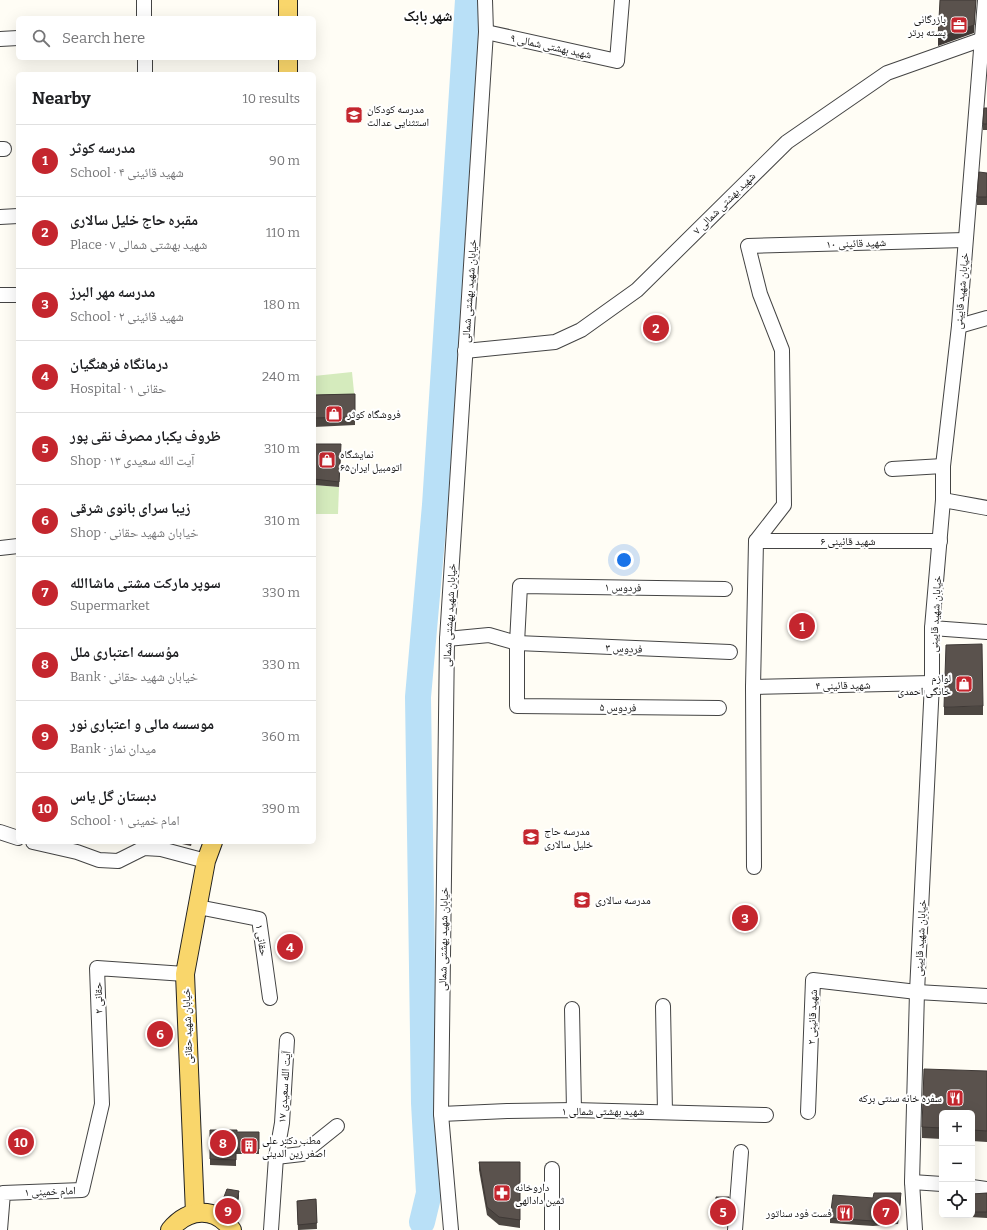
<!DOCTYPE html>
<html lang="en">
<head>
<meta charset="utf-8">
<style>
	:root { --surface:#fff; --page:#f2f2f2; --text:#202124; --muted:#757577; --line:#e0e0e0; --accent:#c4262e }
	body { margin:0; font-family:Bitter,"Noto Naskh Arabic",serif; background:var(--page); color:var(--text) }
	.controls { position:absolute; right:12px; bottom:12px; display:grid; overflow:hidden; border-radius:6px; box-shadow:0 4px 16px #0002 }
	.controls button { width:36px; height:36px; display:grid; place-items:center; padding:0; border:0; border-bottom:1px solid var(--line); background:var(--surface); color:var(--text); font:20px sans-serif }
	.you { position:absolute; left:624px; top:560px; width:14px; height:14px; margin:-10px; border:3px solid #fff; border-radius:50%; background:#1a73e8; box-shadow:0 0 0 6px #1a73e833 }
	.badge { display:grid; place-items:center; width:26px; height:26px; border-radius:50%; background:var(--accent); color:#fff; font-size:13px; font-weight:700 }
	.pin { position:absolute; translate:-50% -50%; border:2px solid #fff; box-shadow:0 1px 4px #0006 }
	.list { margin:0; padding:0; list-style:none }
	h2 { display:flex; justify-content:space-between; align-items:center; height:52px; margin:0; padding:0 16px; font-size:17px }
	h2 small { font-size:13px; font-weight:400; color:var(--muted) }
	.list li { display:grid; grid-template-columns:26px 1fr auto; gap:12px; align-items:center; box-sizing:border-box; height:72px; padding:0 16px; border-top:1px solid var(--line) }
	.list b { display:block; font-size:15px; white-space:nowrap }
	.list p { margin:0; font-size:13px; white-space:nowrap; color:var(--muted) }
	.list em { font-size:13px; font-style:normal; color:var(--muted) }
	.icon { flex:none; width:22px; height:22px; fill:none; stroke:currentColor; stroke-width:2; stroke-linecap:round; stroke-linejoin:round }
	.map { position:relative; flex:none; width:987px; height:1230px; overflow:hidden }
	.search { position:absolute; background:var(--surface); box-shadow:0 4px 16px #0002; left:16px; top:16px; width:300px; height:44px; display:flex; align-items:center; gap:10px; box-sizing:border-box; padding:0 14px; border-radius:6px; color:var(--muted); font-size:15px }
	.panel { position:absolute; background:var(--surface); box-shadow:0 4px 16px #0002; left:16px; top:72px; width:300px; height:772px; border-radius:6px }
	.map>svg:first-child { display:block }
	.green { fill:#d5ebbd }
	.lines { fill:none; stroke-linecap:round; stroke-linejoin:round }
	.river { stroke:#b9e0f7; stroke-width:26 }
	.minor-casing { stroke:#444; stroke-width:16 }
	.major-casing { stroke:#222; stroke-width:20 }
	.minor { stroke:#fff; stroke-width:14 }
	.major { stroke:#f9d66b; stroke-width:18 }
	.wall { fill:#4d4742 }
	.shaded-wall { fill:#3f3936 }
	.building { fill:#5a524d; stroke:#3f3936 }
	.labels { text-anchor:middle; stroke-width:4; stroke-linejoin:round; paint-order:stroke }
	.poi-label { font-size:11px; fill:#111; stroke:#fff; text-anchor:start }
	.street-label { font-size:11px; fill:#111; stroke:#fff }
	.district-label { font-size:15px; font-weight:bold; fill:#111; stroke:#fff }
</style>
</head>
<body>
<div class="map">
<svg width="987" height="1230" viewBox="0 0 987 1230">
	<rect width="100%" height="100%" fill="#fffdf5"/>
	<g class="green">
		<polygon points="352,372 355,402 314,403 314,376"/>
		<polygon points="314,485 339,487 338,514 314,514"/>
	</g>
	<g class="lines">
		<polyline class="river" points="422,1222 429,1193 424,1103 418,697 435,505 468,0"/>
		<g class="minor-casing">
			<g id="minor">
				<polyline points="144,0 144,18"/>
				<polyline points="486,32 617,61 622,0"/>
				<polyline points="0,39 18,38"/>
				<polyline points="145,58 145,74"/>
				<polyline points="0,149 4,149"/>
				<polyline points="0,217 18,216"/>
				<polyline points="0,295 18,295"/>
				<polyline points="959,326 987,318"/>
				<polyline points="465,351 555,342 581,330 637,290 787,142 887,73 983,39"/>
				<polyline points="892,469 943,466"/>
				<polyline points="943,500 987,508"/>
				<polyline points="756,541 940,541"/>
				<polyline points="0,548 18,546"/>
				<polyline points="932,628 987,632"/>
				<polyline points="447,639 489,635 517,643 730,652"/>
				<polyline points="753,687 932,683"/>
				<polyline points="719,708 517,706 517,643 520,586 725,589"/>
				<polyline points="0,832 18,838"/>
				<polyline points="33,842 77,852 99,860 118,861 144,848 161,849 206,861"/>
				<polyline points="754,867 753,687 756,541 784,505 782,350 760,294 748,246 965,240"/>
				<polyline points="198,907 259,919 270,998"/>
				<polyline points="663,1006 665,1112"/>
				<polyline points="572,1009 574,1110"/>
				<polyline points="808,1112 813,980 917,992 987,996"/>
				<polyline points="441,1114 507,1111 574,1110 766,1115"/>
				<polyline points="276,1157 302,1154 337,1126"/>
				<polyline points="552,1169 552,1230"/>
				<polyline points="912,1182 942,1184"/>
				<polyline points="972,1187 987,1189"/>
				<polyline points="0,1230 3,1193 82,1190 102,1104 97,968 185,974"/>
				<polyline points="271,1230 276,1157 282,1123 287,1040"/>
				<polyline points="451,1230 441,1114 447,639 486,32 485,0"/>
				<polyline points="735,1230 741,1152"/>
				<polyline points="915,1230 912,1182 917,992 932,683 932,628 943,500 943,466 959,326 985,0"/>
			</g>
		</g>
		<g class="major-casing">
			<g id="major">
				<polyline points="288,0 288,18"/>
				<polyline points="288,58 288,74"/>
				<polyline points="195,1213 185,974 206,861 213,842"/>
				<path d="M 170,1230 C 188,1208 215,1206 232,1230"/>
			</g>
		</g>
		<use href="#minor" class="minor"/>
		<use href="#major" class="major"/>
	</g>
	<g class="wall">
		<polygon points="987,108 987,130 983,130 983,124"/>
		<polygon points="987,173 987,205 977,205 977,197"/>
		<polygon points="355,394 355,425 314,427 314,395"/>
		<polygon points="314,444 341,450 339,487 314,485"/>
		<polygon points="983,706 983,715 944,715 944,707"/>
		<polygon points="173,842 192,842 191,846"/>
		<polygon points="987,1071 987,1142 972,1141 972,1113 942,1113 942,1139 922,1138 922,1127"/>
		<polygon points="210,1130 237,1132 259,1132 259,1154 236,1154 236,1166 210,1165"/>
		<polygon points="479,1162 520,1162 520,1228 499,1225 487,1215 479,1170"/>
		<polygon points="987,1193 987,1218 970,1217 970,1215 972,1215 972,1194"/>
		<polygon points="239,1197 234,1217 222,1207 222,1202"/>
		<polygon points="716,1197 729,1203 727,1221 716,1222"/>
		<polygon points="873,1198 901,1198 898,1224 873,1226 830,1223 830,1218"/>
		<polygon points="316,1199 317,1229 298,1230 297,1201"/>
	</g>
	<g class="shaded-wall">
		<polygon points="976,0 974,33 938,46 938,38"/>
		<polygon points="239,1191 239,1197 234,1217 234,1211"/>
		<polygon points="901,1193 901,1198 898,1224 898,1219"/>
	</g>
	<g class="building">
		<polygon points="940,0 976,0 974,25 938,38"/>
		<polygon points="984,108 987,108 987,124 983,124"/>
		<polygon points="979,172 987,173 987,197 977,197"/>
		<polygon points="355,394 355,417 314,418 314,395"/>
		<polygon points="314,444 341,444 339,482 314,479"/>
		<polygon points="982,644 983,706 944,707 946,645"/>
		<polygon points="924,1069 987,1071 987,1131 972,1130 972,1113 942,1113 942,1128 922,1127"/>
		<polygon points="210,1130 237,1130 237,1132 259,1132 259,1149 236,1149 236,1160 210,1159"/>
		<polygon points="479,1162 520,1162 520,1220 499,1217 487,1207"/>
		<polygon points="227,1189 239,1191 234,1211 222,1202"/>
		<polygon points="874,1193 901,1193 898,1219 873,1221 830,1218 833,1195 873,1198"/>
		<polygon points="987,1193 987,1212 972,1212 972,1194"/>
		<polygon points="716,1197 729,1197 727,1216 716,1216"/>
		<polygon points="316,1199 317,1223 298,1225 297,1201"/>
	</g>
	<defs>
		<g id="office-square" transform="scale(0.9)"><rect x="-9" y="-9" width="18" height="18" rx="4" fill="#c4262e" stroke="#fff"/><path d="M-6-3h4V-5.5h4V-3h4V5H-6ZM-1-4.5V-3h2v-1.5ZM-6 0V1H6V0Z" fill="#fff"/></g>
		<g id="school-square" transform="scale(0.9)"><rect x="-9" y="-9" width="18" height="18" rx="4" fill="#c4262e" stroke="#fff"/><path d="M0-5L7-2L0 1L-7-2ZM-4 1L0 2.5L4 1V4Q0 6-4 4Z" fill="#fff"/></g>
		<g id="shop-square" transform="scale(0.9)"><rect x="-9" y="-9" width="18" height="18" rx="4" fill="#c4262e" stroke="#fff"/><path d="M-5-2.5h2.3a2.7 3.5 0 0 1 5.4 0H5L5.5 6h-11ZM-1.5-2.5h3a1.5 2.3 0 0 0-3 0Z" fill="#fff"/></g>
		<g id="restaurant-square" transform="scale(0.9)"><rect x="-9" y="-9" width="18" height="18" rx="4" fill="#c4262e" stroke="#fff"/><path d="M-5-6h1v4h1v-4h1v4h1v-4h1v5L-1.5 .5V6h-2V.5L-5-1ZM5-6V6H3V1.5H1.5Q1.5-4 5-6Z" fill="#fff"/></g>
		<g id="building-square" transform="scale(0.9)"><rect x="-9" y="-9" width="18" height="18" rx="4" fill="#c4262e" stroke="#fff"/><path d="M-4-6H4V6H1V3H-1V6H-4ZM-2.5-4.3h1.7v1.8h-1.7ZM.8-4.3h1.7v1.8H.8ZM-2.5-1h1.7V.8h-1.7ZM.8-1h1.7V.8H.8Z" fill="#fff"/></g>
		<g id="pharmacy-square" transform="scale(0.9)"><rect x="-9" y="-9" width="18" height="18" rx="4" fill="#c4262e" stroke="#fff"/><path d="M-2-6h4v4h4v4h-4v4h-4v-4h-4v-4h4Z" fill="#fff"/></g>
	</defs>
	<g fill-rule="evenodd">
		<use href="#office-square" x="959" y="25"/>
		<use href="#school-square" x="354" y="115"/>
		<use href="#shop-square" x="334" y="414"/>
		<use href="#shop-square" x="327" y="460"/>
		<use href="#shop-square" x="964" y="684"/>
		<use href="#school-square" x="531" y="837"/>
		<use href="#school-square" x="582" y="900"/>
		<use href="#restaurant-square" x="955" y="1098"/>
		<use href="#building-square" x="249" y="1146"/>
		<use href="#pharmacy-square" x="502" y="1193"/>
		<use href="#restaurant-square" x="845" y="1213"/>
	</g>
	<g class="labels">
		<g class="poi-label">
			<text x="946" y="23" text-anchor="end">بازرگانی<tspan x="946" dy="13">پسته برتر</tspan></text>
			<text x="367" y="113">مدرسه کودکان<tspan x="367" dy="13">استثنایی عدالت</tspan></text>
			<text x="347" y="418">فروشگاه کوثر</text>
			<text x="340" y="458">نمایشگاه<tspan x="340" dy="13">اتومبیل ایران۶۵</tspan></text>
			<text x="951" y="682" text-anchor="end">لوازم<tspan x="951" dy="13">خانگی احمدی</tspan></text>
			<text x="544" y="835">مدرسه حاج<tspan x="544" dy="13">خلیل سالاری</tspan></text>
			<text x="595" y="904">مدرسه سالاری</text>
			<text x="942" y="1102" text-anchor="end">سفره خانه سنتی برکه</text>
			<text x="262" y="1144">مطب دکتر علی<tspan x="262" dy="13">اصغر زین الدینی</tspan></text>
			<text x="515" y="1191">داروخانه<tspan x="515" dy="13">ثمین دادالهی</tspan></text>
			<text x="832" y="1217" text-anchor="end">فست فود سناتور</text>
		</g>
		<g class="street-label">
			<text transform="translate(551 46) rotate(12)" y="4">شهید بهشتی شمالی ۹</text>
			<text transform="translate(724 203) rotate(-45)" y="4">شهید بهشتی شمالی ۷</text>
			<text transform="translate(856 243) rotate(-2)" y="4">شهید قائینی ۱۰</text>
			<text transform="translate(469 291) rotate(-86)" y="4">خیابان شهید بهشتی شمالی</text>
			<text transform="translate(961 291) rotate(-85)" y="4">خیابان شهید قایینی</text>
			<text x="848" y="545">شهید قائینی ۶</text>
			<text transform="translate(623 587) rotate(1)" y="4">فردوس ۱</text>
			<text transform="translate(935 614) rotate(-87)" y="4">خیابان شهید قایینی</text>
			<text transform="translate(449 615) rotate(-87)" y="4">خیابان شهید بهشتی شمالی</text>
			<text transform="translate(624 648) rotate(2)" y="4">فردوس ۳</text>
			<text transform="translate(843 685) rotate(-1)" y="4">شهید قائینی ۴</text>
			<text transform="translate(618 707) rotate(1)" y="4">فردوس ۵</text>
			<text transform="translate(920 938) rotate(-87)" y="4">خیابان شهید قایینی</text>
			<text transform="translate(443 939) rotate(-89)" y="4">خیابان شهید بهشتی شمالی</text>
			<text transform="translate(262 940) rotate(81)" y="4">حقانی ۱</text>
			<text transform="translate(98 998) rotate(-92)" y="4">حقانی ۲</text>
			<text transform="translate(812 1017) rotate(-88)" y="4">شهید قائینی ۲</text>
			<text transform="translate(187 1026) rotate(-92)" y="4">خیابان شهید حقانی</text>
			<text transform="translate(284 1087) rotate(-86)" y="4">آیت الله سعیدی ۱۷</text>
			<text x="603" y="1115">شهید بهشتی شمالی ۱</text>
			<text transform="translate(50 1191) rotate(-2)" y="4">امام خمینی ۱</text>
		</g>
		<g class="district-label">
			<text x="428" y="21">شهر بابک</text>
		</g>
	</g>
</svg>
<div class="controls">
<button>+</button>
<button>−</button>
<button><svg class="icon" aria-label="locate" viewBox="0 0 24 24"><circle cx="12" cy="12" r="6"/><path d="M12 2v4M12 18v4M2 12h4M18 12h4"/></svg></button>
</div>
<div class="you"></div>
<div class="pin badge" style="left:802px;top:626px">1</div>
<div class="pin badge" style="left:656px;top:328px">2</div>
<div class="pin badge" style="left:745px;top:918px">3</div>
<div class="pin badge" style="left:290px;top:947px">4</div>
<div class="pin badge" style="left:723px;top:1212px">5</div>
<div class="pin badge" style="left:160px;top:1034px">6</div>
<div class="pin badge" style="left:886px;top:1212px">7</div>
<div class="pin badge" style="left:223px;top:1143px">8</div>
<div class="pin badge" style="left:228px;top:1211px">9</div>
<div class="pin badge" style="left:21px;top:1142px">10</div>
<div class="search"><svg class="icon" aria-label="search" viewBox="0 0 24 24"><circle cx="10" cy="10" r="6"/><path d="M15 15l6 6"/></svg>Search here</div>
<section class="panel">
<h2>Nearby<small>10 results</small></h2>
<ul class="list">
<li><span class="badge">1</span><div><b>مدرسه کوثر</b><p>School · شهید قائینی ۴</p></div><em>90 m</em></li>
<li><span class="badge">2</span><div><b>مقبره حاج خلیل سالاری</b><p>Place · شهید بهشتی شمالی ۷</p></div><em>110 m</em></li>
<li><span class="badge">3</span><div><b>مدرسه مهر البرز</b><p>School · شهید قائینی ۲</p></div><em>180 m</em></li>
<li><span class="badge">4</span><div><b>درمانگاه فرهنگیان</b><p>Hospital · حقانی ۱</p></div><em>240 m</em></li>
<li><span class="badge">5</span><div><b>ظروف یکبار مصرف نقی پور</b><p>Shop · آیت الله سعیدی ۱۳</p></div><em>310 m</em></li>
<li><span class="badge">6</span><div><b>زیبا سرای بانوی شرقی</b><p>Shop · خیابان شهید حقانی</p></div><em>310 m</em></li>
<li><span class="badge">7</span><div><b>سوپر مارکت مشتی ماشاالله</b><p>Supermarket</p></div><em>330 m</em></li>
<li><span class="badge">8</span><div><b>مؤسسه اعتباری ملل</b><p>Bank · خیابان شهید حقانی</p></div><em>330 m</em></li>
<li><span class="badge">9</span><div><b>موسسه مالی و اعتباری نور</b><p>Bank · میدان نماز</p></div><em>360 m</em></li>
<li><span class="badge">10</span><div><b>دبستان گل یاس</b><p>School · امام خمینی ۱</p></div><em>390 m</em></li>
</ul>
</section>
</div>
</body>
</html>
